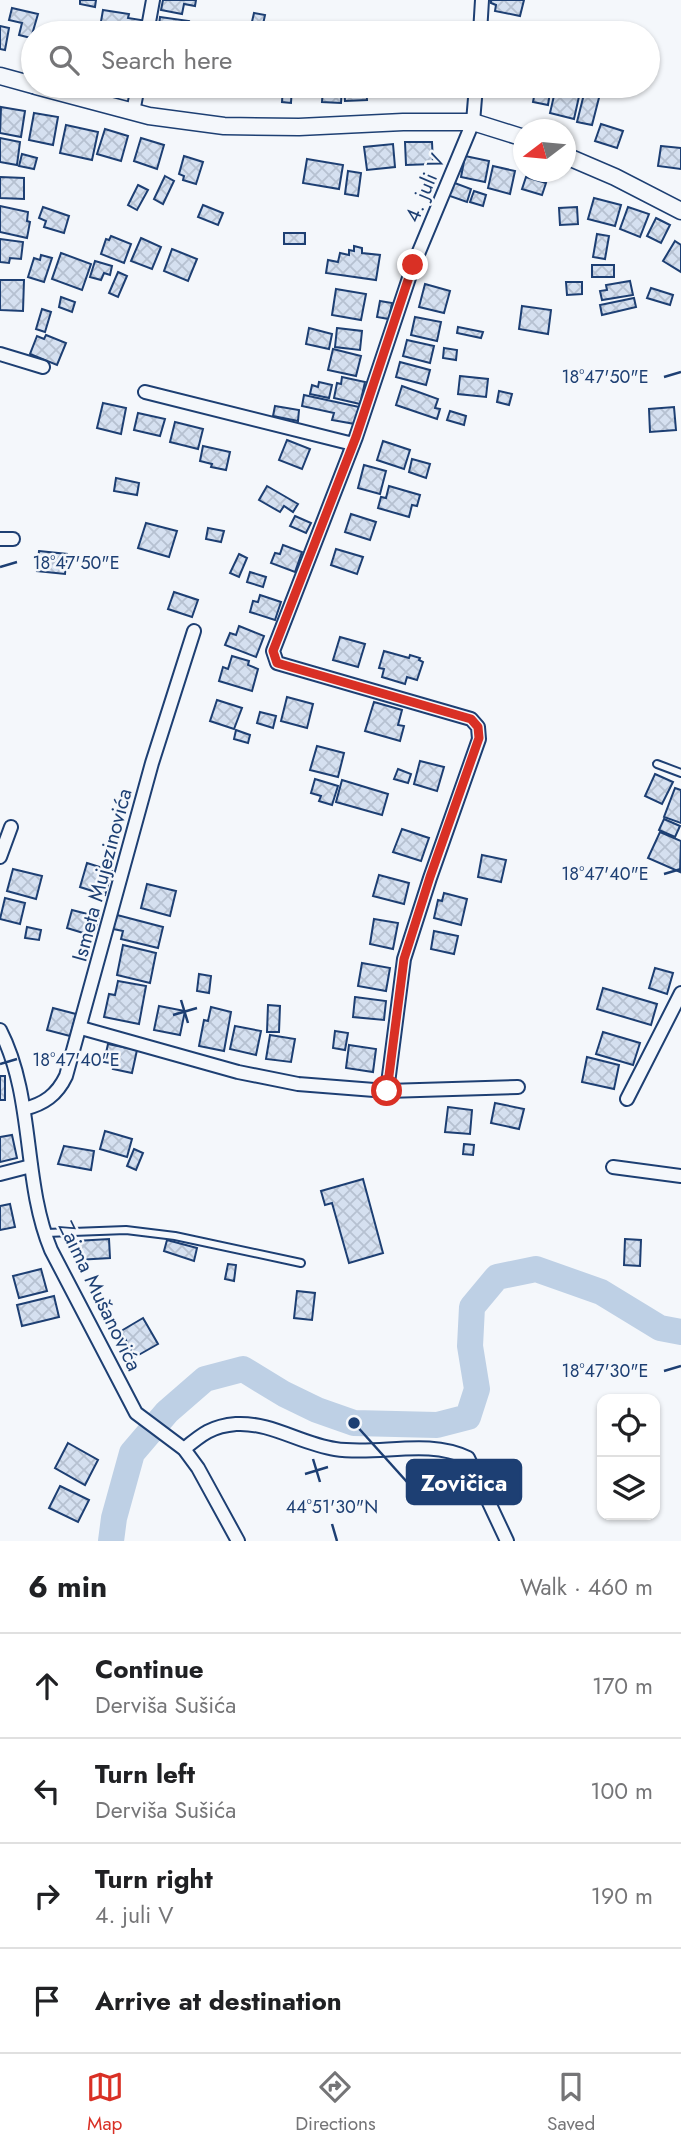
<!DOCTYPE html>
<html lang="en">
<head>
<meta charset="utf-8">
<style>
	:root { --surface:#fff; --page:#f2f2f2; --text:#202124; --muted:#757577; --line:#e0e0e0; --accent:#d93025 }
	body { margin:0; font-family:Jost,sans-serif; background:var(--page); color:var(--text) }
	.controls { position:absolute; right:21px; bottom:21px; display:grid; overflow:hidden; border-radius:14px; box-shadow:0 2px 5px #0004 }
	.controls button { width:63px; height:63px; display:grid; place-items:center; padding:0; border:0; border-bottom:2px solid var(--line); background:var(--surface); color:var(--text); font:35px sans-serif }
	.compass { position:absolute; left:513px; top:119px; width:63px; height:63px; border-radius:50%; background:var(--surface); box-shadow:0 2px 5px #0004; rotate:254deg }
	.stop { position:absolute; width:21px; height:21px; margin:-16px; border:5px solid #d93025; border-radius:50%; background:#fff }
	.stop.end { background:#d93025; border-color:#fff; box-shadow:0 2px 7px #0008 }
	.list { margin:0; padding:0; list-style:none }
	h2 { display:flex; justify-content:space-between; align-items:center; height:91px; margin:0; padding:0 28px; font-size:30px }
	h2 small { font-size:23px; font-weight:400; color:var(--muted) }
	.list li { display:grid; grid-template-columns:46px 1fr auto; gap:21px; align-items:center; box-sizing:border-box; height:105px; padding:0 28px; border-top:2px solid var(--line) }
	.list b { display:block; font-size:26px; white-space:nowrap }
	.list p { margin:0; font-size:23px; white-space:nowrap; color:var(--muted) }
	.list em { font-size:23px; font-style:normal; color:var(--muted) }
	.icon { flex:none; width:38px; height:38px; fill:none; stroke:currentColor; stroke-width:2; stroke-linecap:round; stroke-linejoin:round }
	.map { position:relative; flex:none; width:681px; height:1541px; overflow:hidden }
	.search { position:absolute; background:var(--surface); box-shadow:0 2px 5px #0004; left:21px; right:21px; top:21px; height:77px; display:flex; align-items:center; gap:18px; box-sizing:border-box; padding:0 24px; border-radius:38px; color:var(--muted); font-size:26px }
	.sheet { height:511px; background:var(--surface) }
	nav { display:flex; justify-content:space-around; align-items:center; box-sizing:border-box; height:98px; border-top:2px solid var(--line); background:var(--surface); font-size:19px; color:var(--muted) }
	nav a { display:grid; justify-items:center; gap:4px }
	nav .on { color:var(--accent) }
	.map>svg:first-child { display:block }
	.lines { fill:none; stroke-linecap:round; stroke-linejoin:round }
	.river { stroke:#bed0e5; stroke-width:26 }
	.building { fill:url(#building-cross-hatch); stroke:#1d3f73; stroke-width:2 }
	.service-casing { stroke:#1d3f73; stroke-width:10 }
	.minor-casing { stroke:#1d3f73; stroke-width:16 }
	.tertiary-casing { stroke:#1d3f73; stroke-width:19 }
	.service { stroke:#f4f7fb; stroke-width:6 }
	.minor { stroke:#f4f7fb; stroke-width:12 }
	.tertiary { stroke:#f4f7fb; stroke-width:16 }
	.route { stroke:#d93025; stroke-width:9 }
	.ticks { fill:none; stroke:#1d3f73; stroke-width:2.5 }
	.labels { text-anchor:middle; stroke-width:5; stroke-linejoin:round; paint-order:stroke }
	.street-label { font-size:21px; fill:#1d3f73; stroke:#f4f7fb }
	.ticks-label { font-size:18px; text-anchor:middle; fill:#1d3f73; stroke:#f4f7fb; stroke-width:5; stroke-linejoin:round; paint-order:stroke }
	.leader { fill:none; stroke:#1d3f73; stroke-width:2.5 }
	.callout-dot { fill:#1d3f73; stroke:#f4f7fb; stroke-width:2.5 }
	.callout { fill:#1d3f73; stroke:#1d3f73; stroke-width:2.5 }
	.callout-label { font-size:23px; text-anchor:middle; font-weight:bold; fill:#fff }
</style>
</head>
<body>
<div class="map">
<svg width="681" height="1541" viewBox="0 0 681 1541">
	<defs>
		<pattern id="building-cross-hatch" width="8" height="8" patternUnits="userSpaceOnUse" patternTransform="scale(1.75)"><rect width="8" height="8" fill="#d5e0f0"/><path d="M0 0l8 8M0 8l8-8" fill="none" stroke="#b6c1d1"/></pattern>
	</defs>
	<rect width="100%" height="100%" fill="#f4f7fb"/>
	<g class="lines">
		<polyline class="river" points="111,1541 114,1518 132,1453 167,1412 205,1379 243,1369 284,1394 317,1410 354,1423 437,1425 468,1417 477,1389 470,1346 472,1307 497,1277 536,1269 601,1292 660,1328 681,1332"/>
	</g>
	<g class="building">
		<polygon points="80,0 96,0 95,7 80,4"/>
		<polygon points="163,0 196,0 195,6 184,4 182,14 161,10"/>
		<polygon points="491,0 524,0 520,16 495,11 496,5 491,3"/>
		<polygon points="12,8 38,14 31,38 19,35 22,23 9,20"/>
		<polygon points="103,10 129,14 128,18 141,20 139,33 99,33"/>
		<polygon points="254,13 265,15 262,29 251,26"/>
		<polygon points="160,17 189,21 187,33 158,33"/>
		<polygon points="0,26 9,28 5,50 0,49"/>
		<polygon points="199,27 212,28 212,33 198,33"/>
		<polygon points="151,86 176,86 174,93 150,88"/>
		<polygon points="188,86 205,86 204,97 187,96"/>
		<polygon points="283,86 292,86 291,103 282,102"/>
		<polygon points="300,86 320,86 320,93 300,92"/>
		<polygon points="323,86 342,86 341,103 322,102"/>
		<polygon points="344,86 366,86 367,100 345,101"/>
		<polygon points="489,86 516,86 513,97 498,95 500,88"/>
		<polygon points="536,86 551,86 548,105 533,102"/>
		<polygon points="586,86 602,86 592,125 577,122"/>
		<polygon points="556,87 580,92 574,119 550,113"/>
		<polygon points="1,107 25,111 21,137 0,133"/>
		<polygon points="34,113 58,117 53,145 29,140"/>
		<polygon points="601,124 623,131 617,148 595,141"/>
		<polygon points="66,125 98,132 92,160 60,153"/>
		<polygon points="105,129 128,136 121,161 97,154"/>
		<polygon points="0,138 20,142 17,165 0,162"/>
		<polygon points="141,138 164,145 157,169 134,161"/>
		<polygon points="405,142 432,142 433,164 406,165"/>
		<polygon points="393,144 395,167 367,170 364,147"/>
		<polygon points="661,146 681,148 681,169 658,166"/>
		<polygon points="22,154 37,158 34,169 19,166"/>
		<polygon points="184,156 203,162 196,184 183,180 184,176 179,174"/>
		<polygon points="465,156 489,161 485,182 461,177"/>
		<polygon points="307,159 343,165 339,189 303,183"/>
		<polygon points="493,166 515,171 510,194 488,188"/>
		<polygon points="348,171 361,173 358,196 345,194"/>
		<polygon points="165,176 174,181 163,204 154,199"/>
		<polygon points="0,177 24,178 24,199 0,198"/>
		<polygon points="526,177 546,183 542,195 522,189"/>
		<polygon points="452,182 471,189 467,202 447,195"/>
		<polygon points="138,185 148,190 137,210 128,205"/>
		<polygon points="474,191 486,195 483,206 470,202"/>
		<polygon points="594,198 621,205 615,226 588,219"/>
		<polygon points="203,205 223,213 218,225 198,217"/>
		<polygon points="0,206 28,212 27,221 30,222 27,238 0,232"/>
		<polygon points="43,207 69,216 64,233 44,227 46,221 39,218"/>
		<polygon points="577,207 578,224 560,225 559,208"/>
		<polygon points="628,207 649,214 640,237 620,229"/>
		<polygon points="656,218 670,225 661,243 647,236"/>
		<rect x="284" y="233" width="21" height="11"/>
		<polygon points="597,234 609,236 605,259 593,257"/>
		<polygon points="111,236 131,244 124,263 101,254 106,239 109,240"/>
		<polygon points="141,238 161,247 152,269 131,261"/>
		<polygon points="0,239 23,242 21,259 10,258 9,263 0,262"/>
		<polygon points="675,241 681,245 681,272 663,261"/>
		<polygon points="354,246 362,248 362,253 380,255 376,280 326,273 328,260 338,262 340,253 349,255 349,250 354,251"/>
		<polygon points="172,249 197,259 188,281 164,271"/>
		<polygon points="61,253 91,264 82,290 52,279"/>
		<polygon points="41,255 52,258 44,282 28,277 34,258 40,260"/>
		<polygon points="95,261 112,266 110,275 104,273 101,280 90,277"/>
		<rect x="592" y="265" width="22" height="12"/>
		<polygon points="118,272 127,276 118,297 109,293"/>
		<polygon points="0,280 24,280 23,311 0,310"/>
		<polygon points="630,281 633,295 602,300 600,291 607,290 606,285"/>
		<polygon points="566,282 582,282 582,294 567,295"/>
		<polygon points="425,284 450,291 444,313 419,307"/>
		<polygon points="651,288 673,295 670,305 647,298"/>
		<polygon points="336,289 366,294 361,320 332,315"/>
		<polygon points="61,297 75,302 72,312 59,307"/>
		<polygon points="634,298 636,307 602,315 600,305"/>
		<polygon points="380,301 392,303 389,319 377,317"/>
		<polygon points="522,306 551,310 548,334 519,329"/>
		<polygon points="42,309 51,312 45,332 36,329"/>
		<polygon points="415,317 441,322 437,341 411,335"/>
		<polygon points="458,327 483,332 481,338 457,333"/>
		<polygon points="309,328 332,334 329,349 306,344"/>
		<polygon points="337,328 362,331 360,350 335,347"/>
		<polygon points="46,335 66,343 57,365 30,354 37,336 44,339"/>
		<polygon points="407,340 434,346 430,363 403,356"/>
		<polygon points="444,348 457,350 456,360 443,358"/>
		<polygon points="333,349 361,356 356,376 328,370"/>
		<polygon points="400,362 430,370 426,385 396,377"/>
		<polygon points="460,376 488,379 486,397 458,394"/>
		<polygon points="342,377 365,382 360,404 334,398 337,383 341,384"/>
		<polygon points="319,382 332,385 329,398 310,394 312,385 318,387"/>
		<polygon points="402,386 438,399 435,408 440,409 437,419 396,405"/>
		<polygon points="499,391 512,394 509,405 497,402"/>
		<polygon points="304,395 359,407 355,424 332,420 334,413 302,406"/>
		<polygon points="103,403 126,408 121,434 97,428"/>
		<polygon points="275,406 299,410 298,421 273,416"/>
		<polygon points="674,407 676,430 650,432 649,409"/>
		<polygon points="450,411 466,416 464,425 447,420"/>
		<polygon points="138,413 165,419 160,436 134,430"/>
		<polygon points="175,422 203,429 198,449 170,442"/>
		<polygon points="287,440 310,449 302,469 279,460"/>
		<polygon points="383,441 410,450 404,469 377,460"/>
		<polygon points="203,446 230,452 226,470 211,467 212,464 200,461"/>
		<polygon points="412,459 430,464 426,478 409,472"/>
		<polygon points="364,465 386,471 380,494 358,488"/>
		<polygon points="116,478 139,483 137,495 114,491"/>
		<polygon points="267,486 298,504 293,512 284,506 280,512 259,500"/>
		<polygon points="389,486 420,495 417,506 412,505 409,517 378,508 381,497 386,498"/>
		<polygon points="351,514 376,522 370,540 345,532"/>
		<polygon points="295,516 311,523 306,533 290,526"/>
		<polygon points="146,523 177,531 169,557 138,548"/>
		<polygon points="208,528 224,531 221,542 206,539"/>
		<polygon points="283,545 302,552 295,572 271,563 275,553 280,554"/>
		<polygon points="336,549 363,557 357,574 331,565"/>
		<polygon points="39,551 67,554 65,574 37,571"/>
		<polygon points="239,554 247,558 239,577 230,573"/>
		<polygon points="250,572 266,577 263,587 247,582"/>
		<polygon points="174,592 198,600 192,617 168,609"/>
		<polygon points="260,595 281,602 275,620 250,612 253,601 258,602"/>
		<polygon points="239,626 264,636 256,657 225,645 230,633 236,635"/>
		<polygon points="340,637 365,644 358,667 333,660"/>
		<polygon points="384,651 409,658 410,655 420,658 419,660 423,662 417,680 407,677 405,684 382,677 384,669 379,668"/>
		<polygon points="232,656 249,661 248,665 258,669 252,691 219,681 223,667 228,669"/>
		<polygon points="287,697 313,704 307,728 281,721"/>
		<polygon points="217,700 242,708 234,729 210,721"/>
		<polygon points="374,702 402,710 398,725 404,726 400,741 365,731"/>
		<polygon points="260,712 276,716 273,728 257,723"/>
		<polygon points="236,730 250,735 248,743 234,739"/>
		<polygon points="317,746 344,753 338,777 310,770"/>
		<polygon points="420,761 444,767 437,791 414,784"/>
		<polygon points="398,769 411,774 408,783 394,779"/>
		<polygon points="655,774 673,782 662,804 645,796"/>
		<polygon points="315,779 338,786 332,805 319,801 321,796 311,793"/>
		<polygon points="342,780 388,794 382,815 336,802"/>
		<polygon points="675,788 681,790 681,823 664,817"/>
		<polygon points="664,819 680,826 675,837 659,830"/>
		<polygon points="402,829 429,838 421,861 393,852"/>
		<polygon points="660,832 681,841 680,872 648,858"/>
		<polygon points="482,855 506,860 501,882 478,877"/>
		<polygon points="87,863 112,871 105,895 80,887"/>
		<polygon points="13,869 42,876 36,899 7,891"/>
		<polygon points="379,875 409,883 404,904 373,896"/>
		<polygon points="147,884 176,891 170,916 141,908"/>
		<polygon points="444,893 467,899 461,925 434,918 438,900 442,901"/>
		<polygon points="5,898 25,903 20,924 0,919"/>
		<polygon points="72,910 99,917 93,936 67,928"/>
		<polygon points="117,915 163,927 158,948 121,939 123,931 113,929"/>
		<polygon points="374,919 398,923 393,949 370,944"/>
		<polygon points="27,927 41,930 39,940 25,938"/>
		<polygon points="434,931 458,936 454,954 431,949"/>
		<polygon points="123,945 156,953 150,983 117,975"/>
		<polygon points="362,963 390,968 386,991 358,986"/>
		<polygon points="655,968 673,973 667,994 649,988"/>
		<polygon points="199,974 211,976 209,993 197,991"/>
		<polygon points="118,981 146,986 139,1024 104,1017 109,994 115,995"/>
		<polygon points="603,988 657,1004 651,1025 597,1009"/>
		<polygon points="355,997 386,1001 384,1020 353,1017"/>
		<polygon points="268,1005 280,1006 279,1032 267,1032"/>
		<polygon points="159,1006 185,1011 180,1035 154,1030"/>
		<polygon points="211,1007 231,1012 224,1051 199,1046 204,1020 208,1021"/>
		<polygon points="53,1008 76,1014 70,1036 47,1030"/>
		<polygon points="235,1026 261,1031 256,1055 230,1049"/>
		<polygon points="335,1031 348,1033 345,1050 333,1048"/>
		<polygon points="603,1032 640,1043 633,1065 596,1054"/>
		<polygon points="270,1035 295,1039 291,1062 266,1059"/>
		<polygon points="108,1044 137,1050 132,1073 113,1069 115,1064 104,1062"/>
		<polygon points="349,1045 376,1049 373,1072 346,1068"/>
		<polygon points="587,1057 619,1065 614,1089 582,1082"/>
		<rect x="0" y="1076" width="5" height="24"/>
		<polygon points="495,1103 524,1109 519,1129 491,1123"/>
		<polygon points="448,1107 472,1110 470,1134 445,1132"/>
		<polygon points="105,1131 132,1139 127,1157 100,1149"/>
		<polygon points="12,1135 17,1158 0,1162 0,1137"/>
		<polygon points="464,1144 474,1145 473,1155 463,1154"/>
		<polygon points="64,1146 94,1151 91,1170 58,1164"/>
		<polygon points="134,1149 143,1153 136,1170 127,1166"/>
		<polygon points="363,1179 383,1253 349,1263 332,1203 325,1205 321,1191"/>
		<polygon points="10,1204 15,1227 0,1230 0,1206"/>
		<polygon points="109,1239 110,1258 77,1260 76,1241"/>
		<polygon points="625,1239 641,1240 640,1266 624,1265"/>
		<polygon points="167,1240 197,1248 194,1261 164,1251"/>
		<polygon points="228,1264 236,1265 234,1281 225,1279"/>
		<polygon points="41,1269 47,1291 19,1298 13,1276"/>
		<polygon points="297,1291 315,1293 312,1320 294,1318"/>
		<polygon points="54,1296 59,1317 22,1326 17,1305"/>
		<polygon points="143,1318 158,1344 135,1357 121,1331"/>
		<polygon points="68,1443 98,1460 85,1485 55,1468"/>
		<polygon points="60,1486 89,1500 78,1522 49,1508"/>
	</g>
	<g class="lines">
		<g class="service-casing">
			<g id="service">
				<polyline points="657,764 681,773"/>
				<polyline points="46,1233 126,1230 175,1236 301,1263"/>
			</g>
		</g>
		<g class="minor-casing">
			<g id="minor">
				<polyline points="147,33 153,0"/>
				<polyline points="480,33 482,0"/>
				<polyline points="133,112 138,86"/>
				<polyline points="0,354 43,367"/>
				<polyline points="145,392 353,444"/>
				<polyline points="0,539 13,539"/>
				<polyline points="0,857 11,827"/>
				<polyline points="81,1028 238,1072 298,1084 387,1091 518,1087"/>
				<path d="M 0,1030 C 35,1098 22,1180 51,1250 L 136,1413 L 184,1449 L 198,1468 L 238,1541"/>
				<polyline points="387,1091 404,959 430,878 479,739 478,727 471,719 277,663 273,651 356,437 413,266 473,122 476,86"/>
				<polyline points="627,1099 681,993"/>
				<path d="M 24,1109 C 44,1104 57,1095 66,1076 L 152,763 L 194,631"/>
				<polyline points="613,1167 681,1176"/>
				<polyline points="0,1174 31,1166"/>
				<path d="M 184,1449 C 202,1434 212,1426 236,1424 C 271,1422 301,1444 335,1449 C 378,1456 427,1438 468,1458 L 507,1541"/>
			</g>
		</g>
		<g class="tertiary-casing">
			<g id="tertiary">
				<polyline points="0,76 33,85"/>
				<polyline points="36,86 149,116 224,126 299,127 403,122 473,122 524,138"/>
				<polyline points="566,156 615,177 681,211"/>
			</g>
		</g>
		<use href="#service" class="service"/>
		<use href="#minor" class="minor"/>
		<use href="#tertiary" class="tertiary"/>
	</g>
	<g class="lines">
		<polyline class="route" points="387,1091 404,959 430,877 479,738 478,727 471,719 277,663 273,651 356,437 413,265"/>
	</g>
	<path class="ticks" d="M 664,377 L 681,372M 0,567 L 17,562M 664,874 L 681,869M 181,1000 L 188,1023M 173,1015 L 197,1008M 0,1064 L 17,1059M 664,1371 L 681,1366M 313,1459 L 320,1482M 305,1474 L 328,1467M 332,1524 L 337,1541"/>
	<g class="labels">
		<g class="street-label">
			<text transform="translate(425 188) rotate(-67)" y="7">4. juli V</text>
			<text transform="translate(102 875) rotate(-75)" y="7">Ismeta Mujezinovića</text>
			<text transform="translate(100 1296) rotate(64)" y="7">Zaima Mušanovića</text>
		</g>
	</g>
	<g class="ticks-label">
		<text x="605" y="383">18°47'50"E</text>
		<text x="76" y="569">18°47'50"E</text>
		<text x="605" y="880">18°47'40"E</text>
		<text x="76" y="1066">18°47'40"E</text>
		<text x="605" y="1377">18°47'30"E</text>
		<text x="332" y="1513">44°51'30"N</text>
	</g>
	<path class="leader" d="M354 1423L407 1482"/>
	<circle class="callout-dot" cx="354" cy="1423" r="7"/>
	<rect class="callout" x="407" y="1460" width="114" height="44" rx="7"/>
	<g class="callout-label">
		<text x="464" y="1491">Zovičica</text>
	</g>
</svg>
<div class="controls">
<button><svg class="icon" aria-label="locate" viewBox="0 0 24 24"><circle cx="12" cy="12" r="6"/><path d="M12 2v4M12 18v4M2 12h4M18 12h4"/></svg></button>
<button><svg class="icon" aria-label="layers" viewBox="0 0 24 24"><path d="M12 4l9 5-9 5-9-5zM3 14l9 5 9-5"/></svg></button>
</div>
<svg class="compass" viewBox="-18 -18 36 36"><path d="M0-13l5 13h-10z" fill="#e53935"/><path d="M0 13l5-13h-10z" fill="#757577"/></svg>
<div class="stop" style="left:387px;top:1091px"></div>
<div class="stop end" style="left:413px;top:265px"></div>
<div class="search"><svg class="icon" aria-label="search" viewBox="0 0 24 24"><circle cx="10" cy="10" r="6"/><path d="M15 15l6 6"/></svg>Search here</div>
</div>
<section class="sheet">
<h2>6 min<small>Walk · 460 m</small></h2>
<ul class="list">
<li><svg class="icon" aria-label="ahead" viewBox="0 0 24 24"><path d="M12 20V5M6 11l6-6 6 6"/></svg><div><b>Continue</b><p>Derviša Sušića</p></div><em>170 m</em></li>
<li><svg class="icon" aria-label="left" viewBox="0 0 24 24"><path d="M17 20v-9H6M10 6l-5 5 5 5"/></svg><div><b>Turn left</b><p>Derviša Sušića</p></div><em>100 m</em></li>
<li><svg class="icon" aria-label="right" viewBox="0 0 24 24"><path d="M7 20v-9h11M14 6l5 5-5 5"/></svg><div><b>Turn right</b><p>4. juli V</p></div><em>190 m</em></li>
<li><svg class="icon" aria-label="arrive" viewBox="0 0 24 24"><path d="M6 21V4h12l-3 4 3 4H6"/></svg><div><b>Arrive at destination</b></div></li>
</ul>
</section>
<nav>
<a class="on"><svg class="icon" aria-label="map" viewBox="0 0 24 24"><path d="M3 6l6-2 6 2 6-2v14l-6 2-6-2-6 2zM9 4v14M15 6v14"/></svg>Map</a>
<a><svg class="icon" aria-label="directions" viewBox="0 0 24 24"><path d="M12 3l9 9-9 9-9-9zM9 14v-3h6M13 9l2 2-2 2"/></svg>Directions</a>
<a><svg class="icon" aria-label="saved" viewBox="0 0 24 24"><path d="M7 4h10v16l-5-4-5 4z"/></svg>Saved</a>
</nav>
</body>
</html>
